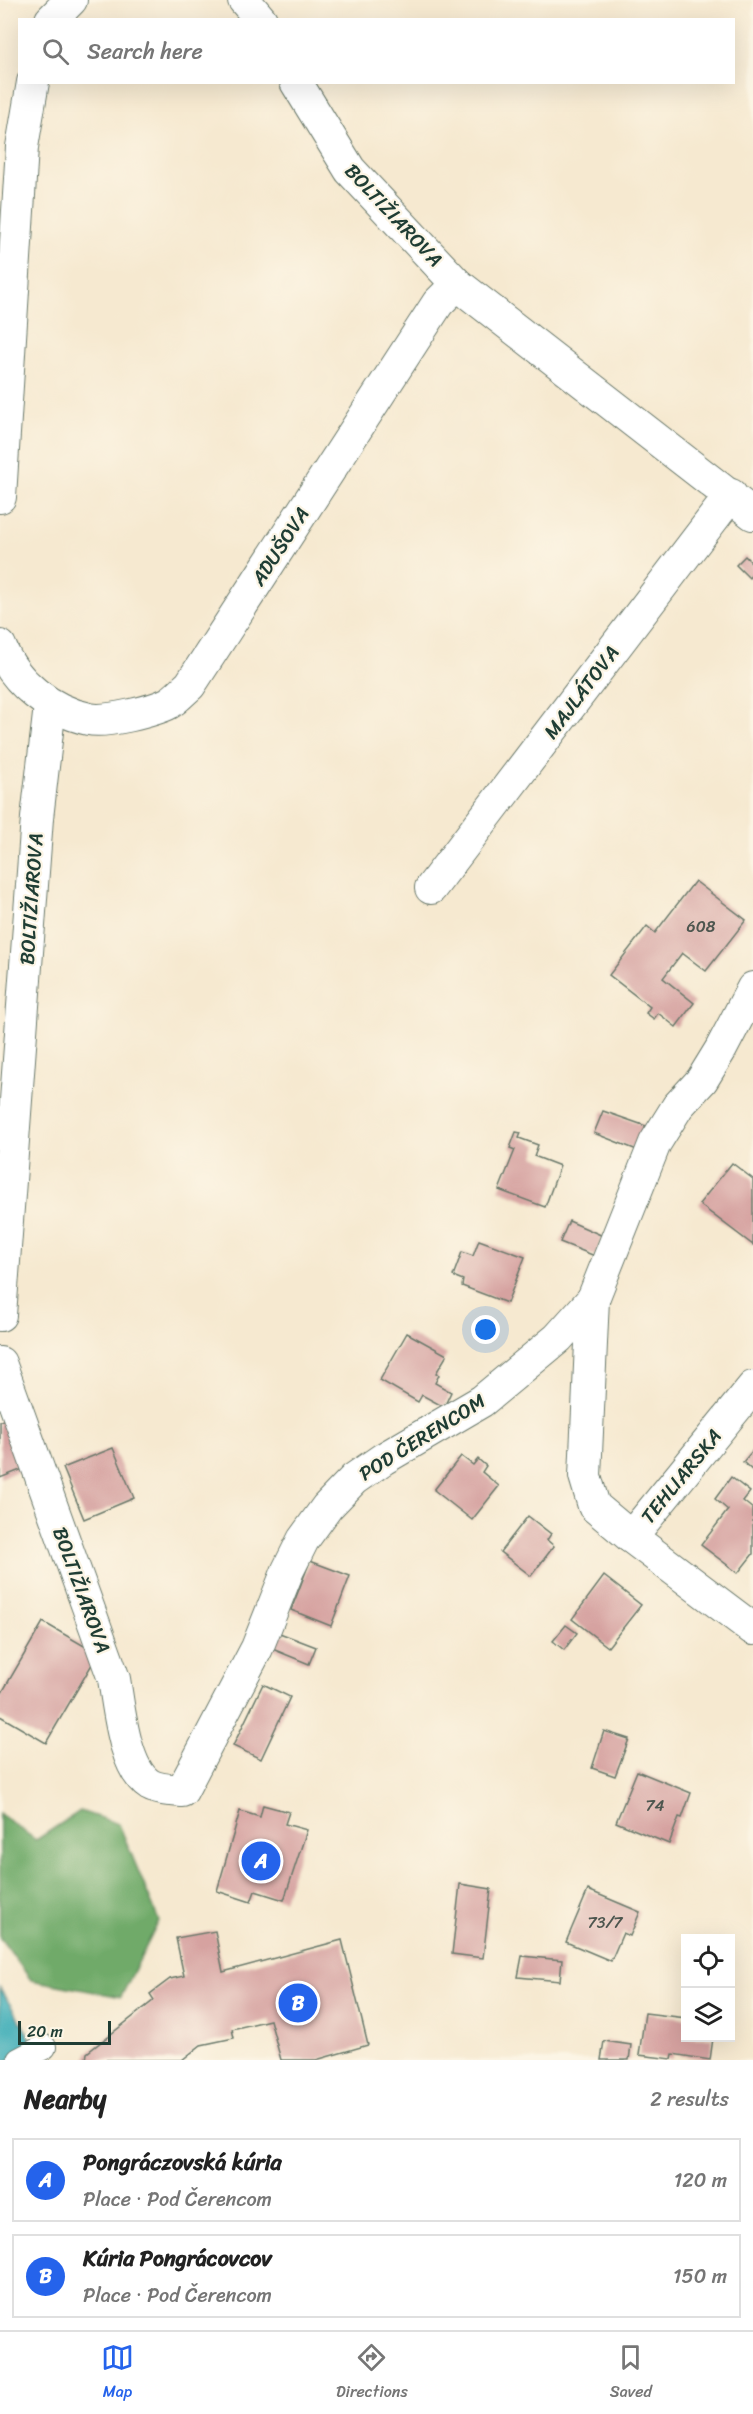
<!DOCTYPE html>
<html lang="en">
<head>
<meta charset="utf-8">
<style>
	:root { --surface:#fff; --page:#f2f2f2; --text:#222; --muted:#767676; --line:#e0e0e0; --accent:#2563eb }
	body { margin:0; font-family:Sriracha,sans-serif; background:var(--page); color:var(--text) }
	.controls { position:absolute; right:18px; bottom:18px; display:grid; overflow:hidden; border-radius:0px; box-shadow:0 6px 24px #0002 }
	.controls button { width:54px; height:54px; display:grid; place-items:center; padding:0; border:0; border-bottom:2px solid var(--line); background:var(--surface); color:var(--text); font:30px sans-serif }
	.scale { position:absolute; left:18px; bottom:15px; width:93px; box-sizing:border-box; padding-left:6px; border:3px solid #1f3d34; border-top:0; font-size:16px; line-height:21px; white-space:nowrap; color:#1f3d34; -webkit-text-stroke:4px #fcf5e5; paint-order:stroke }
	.you { position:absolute; left:486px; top:1330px; width:21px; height:21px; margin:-15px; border:4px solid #fff; border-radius:50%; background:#1a73e8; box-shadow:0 0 0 9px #1a73e833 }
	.badge { display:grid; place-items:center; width:39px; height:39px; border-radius:50%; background:var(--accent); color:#fff; font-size:20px; font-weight:700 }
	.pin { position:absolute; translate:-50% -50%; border:3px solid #fff; box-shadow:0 2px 6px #0006 }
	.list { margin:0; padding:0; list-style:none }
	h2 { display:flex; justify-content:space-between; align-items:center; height:78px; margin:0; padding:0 24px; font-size:26px }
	h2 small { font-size:20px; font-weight:400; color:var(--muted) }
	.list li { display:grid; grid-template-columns:39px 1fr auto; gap:18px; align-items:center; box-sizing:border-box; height:84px; margin:0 12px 12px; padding:0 12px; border:2px solid var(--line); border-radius:0px }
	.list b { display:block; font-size:22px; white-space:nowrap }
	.list p { margin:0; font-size:20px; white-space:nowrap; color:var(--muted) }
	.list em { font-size:20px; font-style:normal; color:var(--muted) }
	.icon { flex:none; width:33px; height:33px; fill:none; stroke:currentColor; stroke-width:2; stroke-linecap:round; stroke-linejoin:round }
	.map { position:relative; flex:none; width:753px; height:2060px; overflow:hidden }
	.search { position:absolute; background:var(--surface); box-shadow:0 6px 24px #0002; left:18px; right:18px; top:18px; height:66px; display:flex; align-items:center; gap:15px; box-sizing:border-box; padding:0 21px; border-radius:0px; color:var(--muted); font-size:22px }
	.sheet { height:270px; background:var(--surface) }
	nav { display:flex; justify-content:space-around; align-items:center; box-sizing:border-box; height:84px; border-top:2px solid var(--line); background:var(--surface); font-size:16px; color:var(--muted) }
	nav a { display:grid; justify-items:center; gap:3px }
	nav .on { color:var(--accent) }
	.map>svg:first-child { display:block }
	.forest { fill:#6faa69; stroke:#47744e; stroke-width:1.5 }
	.water { fill:#3cadb8; stroke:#2e7576; stroke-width:1.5 }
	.building { fill:#d6a2a0 }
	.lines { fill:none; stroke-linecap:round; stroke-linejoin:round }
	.pedestrian-casing { stroke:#6a796b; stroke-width:26 }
	.minor-casing { stroke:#6a796b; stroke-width:34 }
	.pedestrian { stroke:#fff; stroke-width:24 }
	.minor { stroke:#fff; stroke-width:32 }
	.labels { text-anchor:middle; stroke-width:4.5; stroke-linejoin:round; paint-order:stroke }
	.number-label { font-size:16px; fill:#4d564f }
	.street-label { font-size:20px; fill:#1f3d34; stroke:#fcf5e5 }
</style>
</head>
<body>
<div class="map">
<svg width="753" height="2060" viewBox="0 0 753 2060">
	<rect width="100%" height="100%" fill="#fcf5e5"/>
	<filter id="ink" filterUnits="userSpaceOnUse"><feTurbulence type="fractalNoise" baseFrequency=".0167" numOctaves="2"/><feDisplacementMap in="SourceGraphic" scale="12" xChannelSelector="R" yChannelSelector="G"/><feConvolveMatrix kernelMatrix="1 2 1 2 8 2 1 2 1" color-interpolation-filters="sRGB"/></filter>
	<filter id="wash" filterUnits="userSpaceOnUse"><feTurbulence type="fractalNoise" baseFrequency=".008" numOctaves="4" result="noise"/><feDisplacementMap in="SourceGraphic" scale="24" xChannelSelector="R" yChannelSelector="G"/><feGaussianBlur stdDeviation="1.35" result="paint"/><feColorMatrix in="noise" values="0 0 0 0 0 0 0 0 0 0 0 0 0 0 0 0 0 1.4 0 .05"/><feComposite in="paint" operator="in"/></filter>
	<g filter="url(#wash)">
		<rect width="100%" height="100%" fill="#f6e9d0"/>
		<polygon class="forest" points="80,1811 119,1824 159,1921 121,1997 31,1980 0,1938 0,1814 36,1840"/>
		<polygon class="water" points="0,1988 44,2060 0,2060"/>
		<g id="blocks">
			<g class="building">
				<polygon points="745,556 753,564 753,573 749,578 736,565"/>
				<polygon points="695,881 746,920 706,971 682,953 663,978 694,1003 676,1027 658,1013 654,1019 646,1013 650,1007 609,975 647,926 655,933"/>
				<polygon points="603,1111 646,1126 637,1150 594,1133"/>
				<polygon points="516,1132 521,1133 519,1138 538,1145 534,1156 560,1166 545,1207 499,1190 515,1150 510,1148"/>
				<polygon points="732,1163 753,1179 753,1245 699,1204"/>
				<polygon points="569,1221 603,1236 595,1256 560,1242"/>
				<polygon points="479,1240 525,1257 507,1303 462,1286 463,1280 453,1276 462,1252 473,1256"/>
				<polygon points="407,1333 447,1355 436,1373 439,1375 435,1383 451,1392 444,1407 422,1395 418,1402 380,1380"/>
				<polygon points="4,1420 23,1469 0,1478 0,1421"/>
				<polygon points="113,1448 134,1498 84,1519 63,1468"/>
				<polygon points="753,1450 753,1471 743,1462"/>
				<polygon points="461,1456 473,1465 478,1459 486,1466 482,1472 499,1486 472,1520 434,1490"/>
				<polygon points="731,1477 750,1492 743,1501 753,1509 753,1554 738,1573 701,1545 728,1510 715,1499"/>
				<polygon points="528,1516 551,1534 547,1540 554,1546 531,1576 500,1552"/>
				<polygon points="310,1561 350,1576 331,1626 291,1610"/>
				<polygon points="604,1576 641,1605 608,1647 572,1619"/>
				<polygon points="43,1622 98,1654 46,1743 0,1716 0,1696"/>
				<polygon points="566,1625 577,1633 564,1650 553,1641"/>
				<polygon points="277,1632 316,1647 309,1664 270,1648"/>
				<polygon points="263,1684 290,1697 261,1759 233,1746"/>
				<polygon points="604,1731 629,1739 615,1776 592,1768"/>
				<polygon points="637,1771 691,1793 682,1818 679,1817 669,1844 616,1822"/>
				<polygon points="263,1805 289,1812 285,1824 307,1830 284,1900 255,1891 251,1902 217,1891 240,1811 260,1817"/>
				<polygon points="460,1884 491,1889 483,1958 452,1954"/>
				<polygon points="588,1890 640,1912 630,1936 623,1933 611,1961 566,1942"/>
				<polygon points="215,1931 223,1972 342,1940 368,2045 316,2060 281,2060 270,2020 232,2029 234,2038 201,2045 182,2060 86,2060 87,2053 154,2000 150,1994 170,1979 184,1976 176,1938"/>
				<polygon points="522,1956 562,1960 560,1981 518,1977"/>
				<polygon points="645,2013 686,2018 686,2038 713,2038 710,2060 673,2054 672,2059 639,2055"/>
				<polygon points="604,2041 631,2045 629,2060 601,2060"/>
			</g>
		</g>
	</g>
	<g filter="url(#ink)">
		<use href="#blocks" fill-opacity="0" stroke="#6a796b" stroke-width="1.5"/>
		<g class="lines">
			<g class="pedestrian-casing">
				<polyline id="pedestrian" points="19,2060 44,2047"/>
			</g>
			<g class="minor-casing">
				<g id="minor">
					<polyline points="244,0 261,20"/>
					<polyline points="51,20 71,0"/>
					<polyline points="296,82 350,170 457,284 753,514"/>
					<polyline points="0,497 22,147 33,82"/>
					<path d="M 0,646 C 14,683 51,711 89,719 C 105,723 154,711 169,703 C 176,699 183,691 190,685 L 438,303 L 457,284"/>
					<polyline points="431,888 731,495"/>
					<polyline points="753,988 721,1049 702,1080 678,1106 655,1143 593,1299 585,1476 594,1506 631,1537 753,1629"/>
					<polyline points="0,1315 37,818 50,706"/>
					<path d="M 0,1363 L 114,1679 C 119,1707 124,1769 150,1785 C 159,1790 172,1790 182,1791 L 257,1648 L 288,1570 L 303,1540 L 327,1507 L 354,1479 L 383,1459 L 482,1401 L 558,1338 L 593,1299"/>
					<polyline points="631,1537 753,1387"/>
				</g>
			</g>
			<use href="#pedestrian" class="pedestrian"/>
			<use href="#minor" class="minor"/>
		</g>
	</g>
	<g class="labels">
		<g class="number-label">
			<text x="701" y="932">608</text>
			<text x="655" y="1811">74</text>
			<text x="605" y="1928">73/7</text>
		</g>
		<g class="street-label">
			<text transform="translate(394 215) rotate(47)" y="7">BOLTIŽIAROVA</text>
			<text transform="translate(280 546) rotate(-57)" y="7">ADUŠOVA</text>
			<text transform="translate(581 692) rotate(-53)" y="7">MAJLÁTOVA</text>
			<text transform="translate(31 899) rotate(-86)" y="7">BOLTIŽIAROVA</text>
			<text transform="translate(422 1437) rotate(-32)" y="7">POD ČERENCOM</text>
			<text transform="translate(681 1476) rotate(-51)" y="7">TEHLIARSKA</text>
			<text transform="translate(82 1590) rotate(70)" y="7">BOLTIŽIAROVA</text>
		</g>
	</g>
</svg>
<div class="controls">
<button><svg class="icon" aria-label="locate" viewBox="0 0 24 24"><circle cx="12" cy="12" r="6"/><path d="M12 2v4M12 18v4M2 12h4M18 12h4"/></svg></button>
<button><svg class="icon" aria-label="layers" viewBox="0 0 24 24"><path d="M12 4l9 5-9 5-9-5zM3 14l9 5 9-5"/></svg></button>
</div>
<div class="scale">20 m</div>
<div class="you"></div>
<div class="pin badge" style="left:261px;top:1861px">A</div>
<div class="pin badge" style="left:298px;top:2003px">B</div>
<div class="search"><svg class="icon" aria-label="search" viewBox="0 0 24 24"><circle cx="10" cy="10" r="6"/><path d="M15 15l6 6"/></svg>Search here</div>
</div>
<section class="sheet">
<h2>Nearby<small>2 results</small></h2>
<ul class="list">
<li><span class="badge">A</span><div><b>Pongráczovská kúria</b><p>Place · Pod Čerencom</p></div><em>120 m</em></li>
<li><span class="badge">B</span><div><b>Kúria Pongrácovcov</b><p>Place · Pod Čerencom</p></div><em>150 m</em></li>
</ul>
</section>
<nav>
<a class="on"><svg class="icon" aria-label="map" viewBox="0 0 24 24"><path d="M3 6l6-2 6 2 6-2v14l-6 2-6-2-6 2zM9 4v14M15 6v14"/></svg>Map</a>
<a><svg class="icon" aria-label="directions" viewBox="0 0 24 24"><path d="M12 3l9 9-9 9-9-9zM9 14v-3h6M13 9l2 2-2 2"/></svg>Directions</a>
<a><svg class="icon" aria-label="saved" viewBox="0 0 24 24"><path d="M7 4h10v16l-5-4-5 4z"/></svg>Saved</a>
</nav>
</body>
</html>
